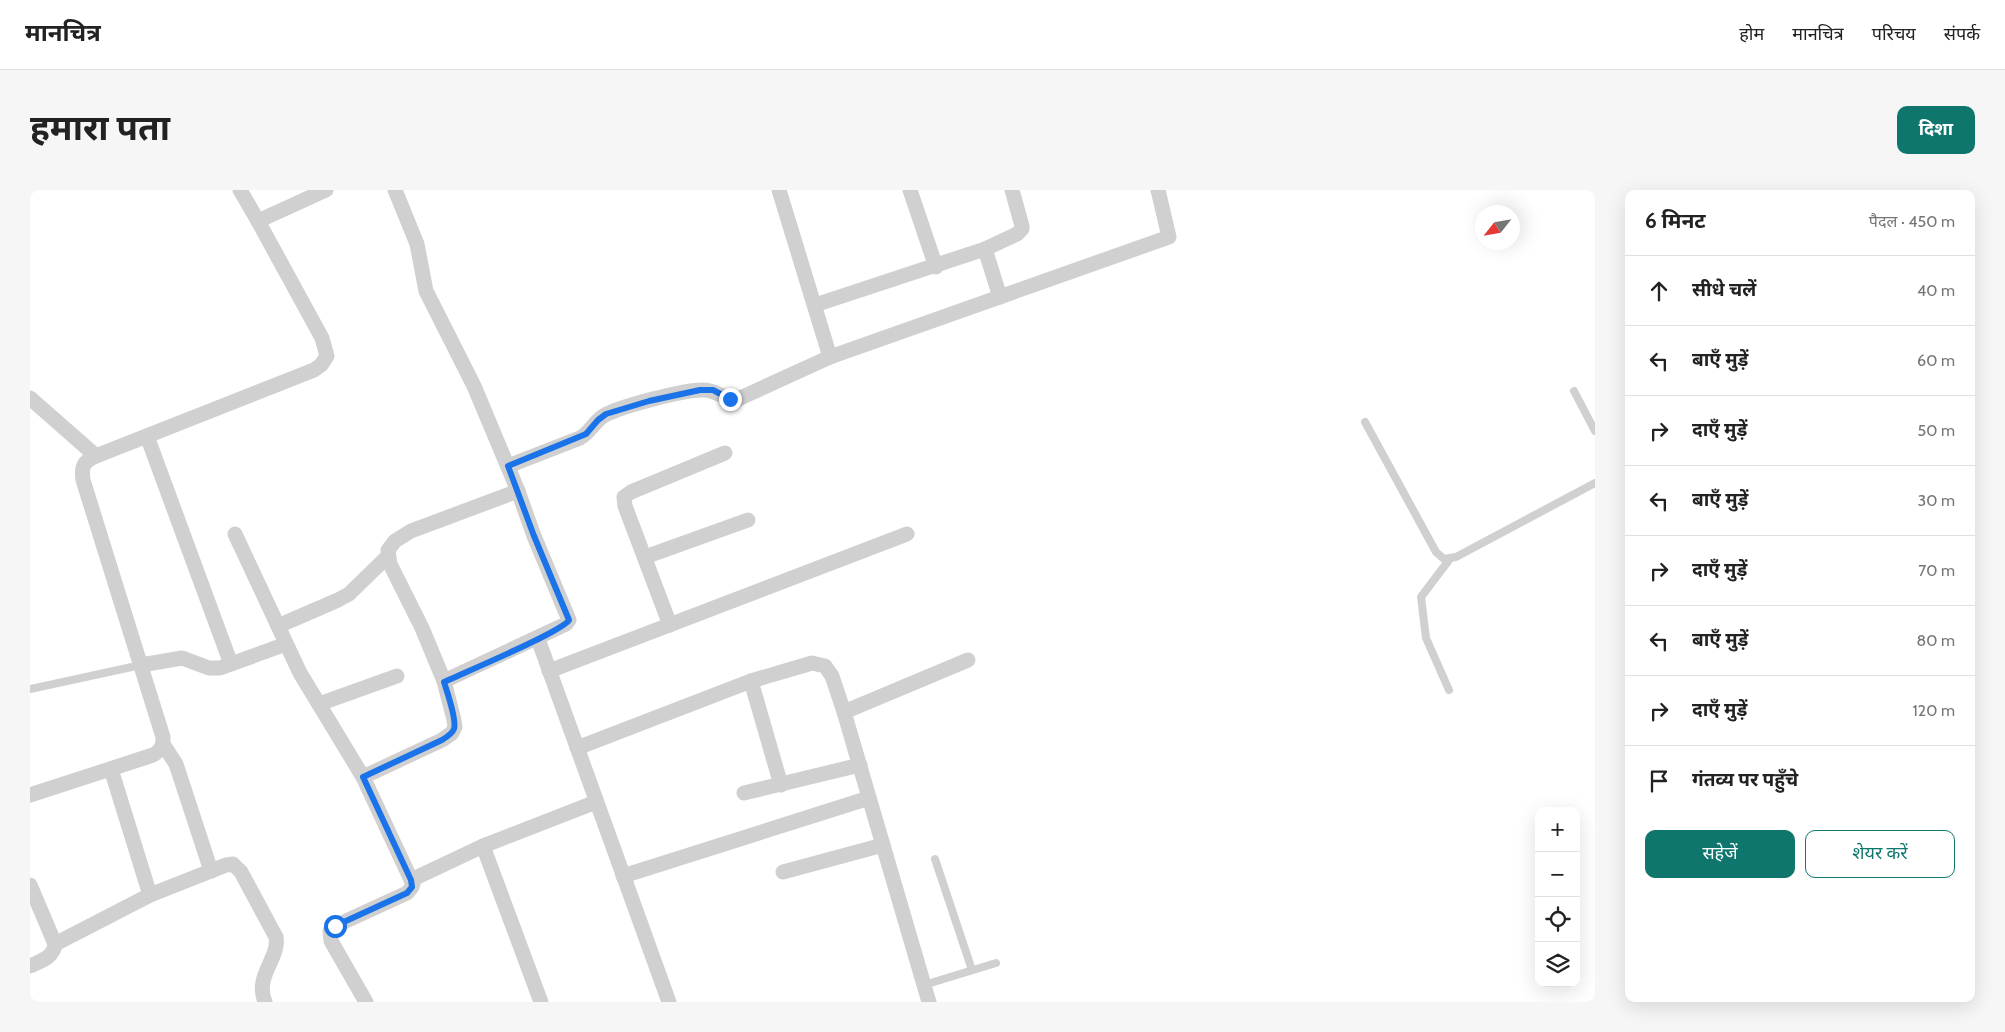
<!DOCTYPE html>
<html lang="hi">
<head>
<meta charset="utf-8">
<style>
	:root { --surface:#fff; --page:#f6f6f6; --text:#222; --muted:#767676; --line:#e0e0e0; --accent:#0f766e }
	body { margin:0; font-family:Cabin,"Noto Sans Devanagari",sans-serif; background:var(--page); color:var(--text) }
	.controls { position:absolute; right:15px; bottom:15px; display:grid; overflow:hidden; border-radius:10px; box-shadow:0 5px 20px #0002 }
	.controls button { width:45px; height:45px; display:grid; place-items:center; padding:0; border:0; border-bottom:1px solid var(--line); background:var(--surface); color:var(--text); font:25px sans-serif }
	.compass { position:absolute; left:1445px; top:15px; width:45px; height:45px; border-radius:50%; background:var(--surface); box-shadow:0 5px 20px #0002; rotate:239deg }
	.stop { position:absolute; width:15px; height:15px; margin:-11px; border:4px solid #1a73e8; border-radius:50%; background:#fff }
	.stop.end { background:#1a73e8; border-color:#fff; box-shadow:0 1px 5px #0008 }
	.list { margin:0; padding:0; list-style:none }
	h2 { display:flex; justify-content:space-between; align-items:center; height:65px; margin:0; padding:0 20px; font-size:21px }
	h2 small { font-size:16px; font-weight:400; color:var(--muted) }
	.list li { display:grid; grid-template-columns:32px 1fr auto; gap:15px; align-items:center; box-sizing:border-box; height:70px; padding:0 20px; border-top:1px solid var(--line) }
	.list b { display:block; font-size:19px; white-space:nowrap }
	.list em { font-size:16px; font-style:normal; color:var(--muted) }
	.actions { display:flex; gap:10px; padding:15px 20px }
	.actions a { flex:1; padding:11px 0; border:1px solid var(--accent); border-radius:10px; text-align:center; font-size:18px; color:var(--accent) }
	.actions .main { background:var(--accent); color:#fff }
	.icon { flex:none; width:28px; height:28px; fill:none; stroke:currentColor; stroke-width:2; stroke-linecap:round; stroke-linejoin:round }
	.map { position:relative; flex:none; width:1565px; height:812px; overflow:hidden; border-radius:10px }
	header { display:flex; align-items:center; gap:30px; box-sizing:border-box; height:70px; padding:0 25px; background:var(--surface); border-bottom:1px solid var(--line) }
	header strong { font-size:24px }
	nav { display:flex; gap:28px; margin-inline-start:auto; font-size:18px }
	.intro { display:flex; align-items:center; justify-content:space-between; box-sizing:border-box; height:120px; padding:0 30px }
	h1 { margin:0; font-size:35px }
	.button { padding:12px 22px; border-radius:10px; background:var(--accent); color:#fff; font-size:18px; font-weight:700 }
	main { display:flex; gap:30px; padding:0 30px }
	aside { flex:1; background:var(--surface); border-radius:10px; box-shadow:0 5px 20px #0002 }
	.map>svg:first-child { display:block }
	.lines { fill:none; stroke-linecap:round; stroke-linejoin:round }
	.lane { stroke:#d0d0d0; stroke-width:8 }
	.street { stroke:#d0d0d0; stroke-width:15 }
	.route { stroke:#1a73e8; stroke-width:6 }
</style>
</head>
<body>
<header>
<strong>मानचित्र</strong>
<nav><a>होम</a><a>मानचित्र</a><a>परिचय</a><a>संपर्क</a></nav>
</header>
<div class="intro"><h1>हमारा पता</h1><a class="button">दिशा</a></div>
<main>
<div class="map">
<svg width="1565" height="812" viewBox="0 0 1565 812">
	<rect width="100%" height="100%" fill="#fff"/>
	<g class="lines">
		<g class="lane">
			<polyline points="1544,201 1565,241"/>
			<polyline points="1335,232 1406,362 1414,369 1426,367 1565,293"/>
			<polyline points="0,499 111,475"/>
			<polyline points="1419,500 1396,448 1391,407 1419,370"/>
			<polyline points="905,669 942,780"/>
			<polyline points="894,795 966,773"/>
		</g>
		<g class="street">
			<polyline points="210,0 228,31 296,0"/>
			<polyline points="365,0 387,54 396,101 444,196 488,301 504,346 539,430 536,434 414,491"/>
			<polyline points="749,0 800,167 1139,47 1128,0"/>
			<polyline points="880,0 906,77"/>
			<polyline points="955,59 970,107"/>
			<polyline points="785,115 955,59 987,44 992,39 992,36 982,0"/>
			<polyline points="0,208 66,266"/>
			<polyline points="117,246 201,474"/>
			<path d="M 478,276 L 550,248 C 561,242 565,230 575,225 C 592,216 653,200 672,200 C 686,199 695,211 708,209 L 800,167"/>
			<polyline points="205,344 270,483 333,587 383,694 382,697 377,703 305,736 300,741 301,751 336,812"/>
			<polyline points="615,367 718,330"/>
			<polyline points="640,435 595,316 594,307 601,302 695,263"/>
			<polyline points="248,436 308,410 319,404 358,366"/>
			<polyline points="508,449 639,812"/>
			<polyline points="111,475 152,468 179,478 190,478 256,454"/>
			<polyline points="519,481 877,344"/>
			<polyline points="721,491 751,595"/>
			<polyline points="289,514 367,486"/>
			<polyline points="814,522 938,470"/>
			<polyline points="133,554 146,574 181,681"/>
			<polyline points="547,558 721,491 782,473 795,476 802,486 814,522 899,812"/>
			<polyline points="81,579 120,705"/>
			<polyline points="333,587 412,550 422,543 425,537 424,530 414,491 392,438 360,374 358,360 365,351 381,341 488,301"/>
			<polyline points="714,603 830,575"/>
			<path d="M 0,605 L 123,565 C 131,560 133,557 133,547 L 53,290 C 51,276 54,271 66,266 L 284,180 L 291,175 L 297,166 L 292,148 L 228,31"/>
			<polyline points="453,656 511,812"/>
			<polyline points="753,682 853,655"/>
			<polyline points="593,686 839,608"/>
			<polyline points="381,690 453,656 566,612"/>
			<path d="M 0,695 L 25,754 C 24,767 11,771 0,776"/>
			<path d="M 25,754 L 120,705 L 196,675 L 203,674 L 211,682 L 246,747 C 250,768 224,786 235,812"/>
		</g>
	</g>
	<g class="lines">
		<path class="route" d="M 305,736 L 377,703 L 382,697 L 381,690 L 333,587 L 412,550 C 417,547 422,544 424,539 C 427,529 417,502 414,492 C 433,483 532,442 539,430 L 504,346 L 478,276 L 556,244 L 568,230 L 576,224 L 619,211 L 670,200 L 683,200 L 700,209"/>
	</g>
</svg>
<div class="controls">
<button>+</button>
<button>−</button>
<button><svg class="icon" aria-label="locate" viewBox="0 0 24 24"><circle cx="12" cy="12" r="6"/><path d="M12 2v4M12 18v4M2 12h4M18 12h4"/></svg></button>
<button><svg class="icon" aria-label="layers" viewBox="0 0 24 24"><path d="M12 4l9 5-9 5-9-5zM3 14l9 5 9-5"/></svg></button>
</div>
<svg class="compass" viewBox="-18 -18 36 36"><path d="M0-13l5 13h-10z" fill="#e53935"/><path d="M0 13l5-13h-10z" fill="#767676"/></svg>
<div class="stop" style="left:305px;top:736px"></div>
<div class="stop end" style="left:700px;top:209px"></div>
</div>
<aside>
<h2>6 मिनट<small>पैदल · 450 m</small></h2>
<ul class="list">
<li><svg class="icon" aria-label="ahead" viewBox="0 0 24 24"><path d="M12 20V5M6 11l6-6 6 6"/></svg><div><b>सीधे चलें</b></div><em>40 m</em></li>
<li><svg class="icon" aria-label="left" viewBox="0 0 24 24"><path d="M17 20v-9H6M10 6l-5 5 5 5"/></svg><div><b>बाएँ मुड़ें</b></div><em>60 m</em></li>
<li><svg class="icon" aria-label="right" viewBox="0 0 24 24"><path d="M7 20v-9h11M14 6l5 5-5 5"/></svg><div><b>दाएँ मुड़ें</b></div><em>50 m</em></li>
<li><svg class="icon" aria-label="left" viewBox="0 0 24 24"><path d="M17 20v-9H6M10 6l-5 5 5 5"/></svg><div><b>बाएँ मुड़ें</b></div><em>30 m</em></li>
<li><svg class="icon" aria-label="right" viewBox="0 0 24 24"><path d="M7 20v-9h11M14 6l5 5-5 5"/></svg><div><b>दाएँ मुड़ें</b></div><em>70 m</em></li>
<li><svg class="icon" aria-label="left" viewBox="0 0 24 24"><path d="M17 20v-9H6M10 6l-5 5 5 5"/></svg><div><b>बाएँ मुड़ें</b></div><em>80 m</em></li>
<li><svg class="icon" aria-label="right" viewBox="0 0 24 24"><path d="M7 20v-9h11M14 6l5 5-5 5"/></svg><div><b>दाएँ मुड़ें</b></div><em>120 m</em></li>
<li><svg class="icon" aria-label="arrive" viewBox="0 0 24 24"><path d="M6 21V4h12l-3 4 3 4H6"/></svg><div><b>गंतव्य पर पहुँचे</b></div></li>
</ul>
<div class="actions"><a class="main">सहेजें</a><a>शेयर करें</a></div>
</aside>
</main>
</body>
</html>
